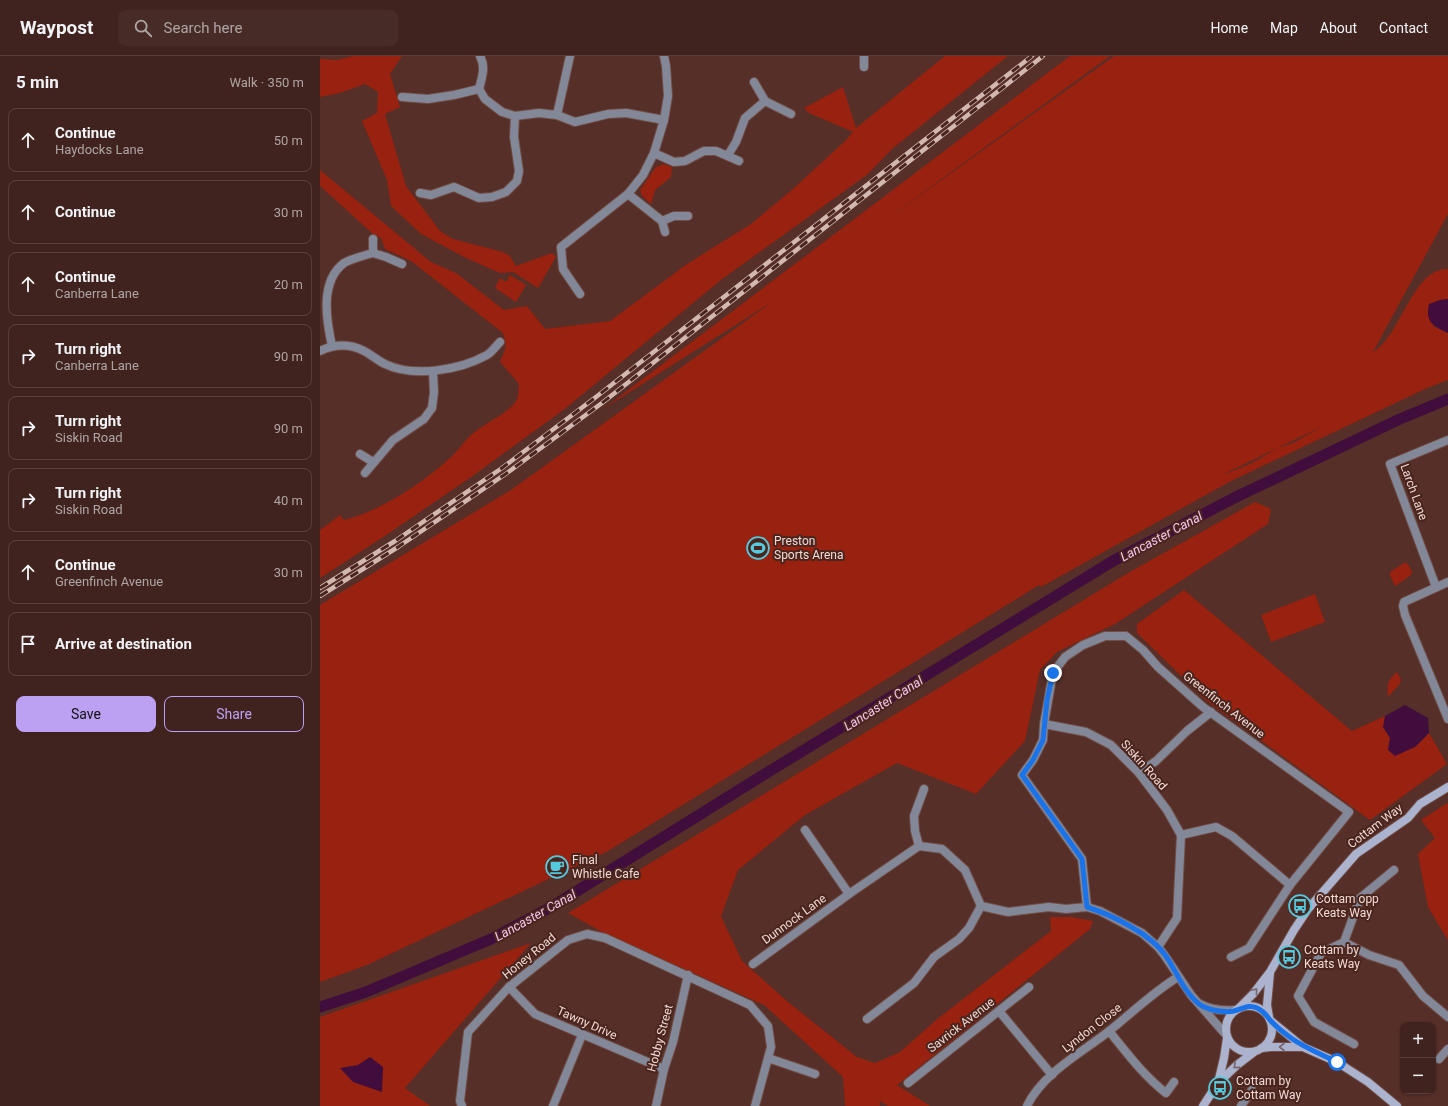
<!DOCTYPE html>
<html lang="en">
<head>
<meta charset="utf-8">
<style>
	:root { --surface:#40231e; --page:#472b27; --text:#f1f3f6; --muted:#aea4a4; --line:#59403c; --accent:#bca0f2 }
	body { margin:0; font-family:Roboto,sans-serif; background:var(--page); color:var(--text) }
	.controls { position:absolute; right:12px; bottom:12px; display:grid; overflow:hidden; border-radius:8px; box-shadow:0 1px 3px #0004 }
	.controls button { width:36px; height:36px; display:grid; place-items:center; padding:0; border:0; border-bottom:1px solid var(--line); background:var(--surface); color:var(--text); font:20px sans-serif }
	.stop { position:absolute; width:12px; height:12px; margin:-9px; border:3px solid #1a73e8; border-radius:50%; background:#fff }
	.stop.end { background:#1a73e8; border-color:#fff; box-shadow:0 1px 4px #0008 }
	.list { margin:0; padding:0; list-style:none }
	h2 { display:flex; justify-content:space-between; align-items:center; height:52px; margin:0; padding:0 16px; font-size:17px }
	h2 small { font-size:13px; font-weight:400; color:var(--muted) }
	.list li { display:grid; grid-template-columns:26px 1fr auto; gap:12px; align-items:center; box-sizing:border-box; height:64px; margin:0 8px 8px; padding:0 8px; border:1px solid var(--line); border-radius:8px }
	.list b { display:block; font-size:15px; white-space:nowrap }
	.list p { margin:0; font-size:13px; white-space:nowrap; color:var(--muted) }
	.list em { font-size:13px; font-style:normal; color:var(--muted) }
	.actions { display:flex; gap:8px; padding:12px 16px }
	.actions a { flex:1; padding:9px 0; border:1px solid var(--accent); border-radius:8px; text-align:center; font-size:14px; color:var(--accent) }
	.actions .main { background:var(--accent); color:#111 }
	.icon { flex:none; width:22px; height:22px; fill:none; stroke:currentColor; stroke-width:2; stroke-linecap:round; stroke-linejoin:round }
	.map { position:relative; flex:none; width:1128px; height:1050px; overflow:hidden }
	header { display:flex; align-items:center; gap:24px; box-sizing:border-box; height:56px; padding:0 20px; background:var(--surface); border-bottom:1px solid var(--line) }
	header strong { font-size:19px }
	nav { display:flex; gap:22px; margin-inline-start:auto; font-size:14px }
	.search { width:280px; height:36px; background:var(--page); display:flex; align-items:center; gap:10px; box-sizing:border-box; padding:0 14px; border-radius:8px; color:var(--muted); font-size:15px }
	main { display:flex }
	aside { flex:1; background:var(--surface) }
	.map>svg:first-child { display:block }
	.green { fill:#98210f; fill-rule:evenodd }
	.water { fill:#410d3d }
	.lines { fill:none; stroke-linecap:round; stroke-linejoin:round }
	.canal { stroke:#410d3d; stroke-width:11 }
	.street-casing { stroke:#714e47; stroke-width:10 }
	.secondary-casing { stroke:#714e47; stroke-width:10 }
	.street { stroke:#838899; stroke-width:8 }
	.secondary { stroke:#abb3ce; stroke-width:8 }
	.rail-casing { stroke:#d3b8b2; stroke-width:4.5 }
	.rail { stroke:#49251e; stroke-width:3; stroke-dasharray:9; stroke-linecap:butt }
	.oneway { stroke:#75656d }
	.route { stroke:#1a73e8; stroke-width:5 }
	.labels { text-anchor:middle; stroke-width:4; stroke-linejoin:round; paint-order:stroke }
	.street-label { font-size:12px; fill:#f2d9d4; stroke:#49251e }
	.poi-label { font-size:12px; fill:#f2d9d4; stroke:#49251e; text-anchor:start }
	.water-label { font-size:13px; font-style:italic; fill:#f7c4ef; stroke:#49251e }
</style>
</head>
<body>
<header>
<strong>Waypost</strong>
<div class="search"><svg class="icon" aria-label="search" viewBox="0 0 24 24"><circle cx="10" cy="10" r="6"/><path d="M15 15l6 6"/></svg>Search here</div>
<nav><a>Home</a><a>Map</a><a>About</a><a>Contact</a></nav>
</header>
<main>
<aside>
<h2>5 min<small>Walk · 350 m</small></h2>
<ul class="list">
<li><svg class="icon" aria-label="ahead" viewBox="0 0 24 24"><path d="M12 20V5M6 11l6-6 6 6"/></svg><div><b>Continue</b><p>Haydocks Lane</p></div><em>50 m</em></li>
<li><svg class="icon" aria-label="ahead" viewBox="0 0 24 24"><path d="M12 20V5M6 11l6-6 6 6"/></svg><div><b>Continue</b></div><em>30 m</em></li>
<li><svg class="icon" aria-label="ahead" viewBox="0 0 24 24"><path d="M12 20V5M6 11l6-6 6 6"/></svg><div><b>Continue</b><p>Canberra Lane</p></div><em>20 m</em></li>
<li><svg class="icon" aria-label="right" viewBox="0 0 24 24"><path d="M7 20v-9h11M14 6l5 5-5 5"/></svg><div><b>Turn right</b><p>Canberra Lane</p></div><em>90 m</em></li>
<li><svg class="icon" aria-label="right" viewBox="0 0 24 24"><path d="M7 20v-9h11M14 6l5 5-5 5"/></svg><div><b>Turn right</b><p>Siskin Road</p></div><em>90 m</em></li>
<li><svg class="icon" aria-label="right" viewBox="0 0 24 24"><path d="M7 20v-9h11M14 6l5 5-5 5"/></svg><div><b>Turn right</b><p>Siskin Road</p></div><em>40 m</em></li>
<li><svg class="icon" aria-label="ahead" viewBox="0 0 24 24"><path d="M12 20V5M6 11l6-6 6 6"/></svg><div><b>Continue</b><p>Greenfinch Avenue</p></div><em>30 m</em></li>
<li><svg class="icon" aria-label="arrive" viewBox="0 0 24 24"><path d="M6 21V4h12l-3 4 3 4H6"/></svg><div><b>Arrive at destination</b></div></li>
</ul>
<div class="actions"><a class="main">Save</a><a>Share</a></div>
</aside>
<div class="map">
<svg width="1128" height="1050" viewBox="0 0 1128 1050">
	<rect width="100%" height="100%" fill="#552f28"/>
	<g class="green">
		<polygon points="33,0 82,0 70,18 80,51 65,58 86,130 120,175 133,183 183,196 190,200 196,210 232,197 236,201 218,232 193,216 180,217 146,202 101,178 71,150 67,124 42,65 57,57 58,36 45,28 20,37 0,41 0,3 17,4"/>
		<path d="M 625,0 L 688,0 L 572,93 L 548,118 L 401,224 L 246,352 L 154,419 L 65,480 L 0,522 L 0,474 L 20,459 L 24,464 C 61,455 106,425 133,399 C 141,391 147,381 156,375 C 167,366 191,356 197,343 C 199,339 198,333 199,328 L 180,306 C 181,301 183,300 184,296 C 187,290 185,283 183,277 L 91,205 L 65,193 L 61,182 L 53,178 L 0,130 L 0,114 L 111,206 L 136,217 L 184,254 L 207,250 L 225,273 L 290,265 L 367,208 L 431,168 L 474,132 L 525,85 L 533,76 L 489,57 L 484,52 L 523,31 L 536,72 Z"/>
		<path d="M 750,0 L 790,0 L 560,168 L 794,0 L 1128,0 L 1128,158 L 1053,296 C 1082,279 1092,212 1128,213 L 1128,243 L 1120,244 L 1113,270 L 1128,277 L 1128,324 L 1105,333 L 909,426 L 721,531 L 719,529 L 288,795 L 47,909 L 0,926 L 0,549 L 191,434 L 452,246 L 283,353 ZM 1001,371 L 973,387 L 958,392 L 930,408 L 900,420 Z"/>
		<polygon points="344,108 352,111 351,121 335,134 331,148 322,140 320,134 336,111"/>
		<polygon points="190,219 206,229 196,246 175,232 180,222 186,226"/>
		<polygon points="935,446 951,453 948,468 795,568 737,596 720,614 705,685 656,738 577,707 485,759 418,814 401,860 422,905 468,946 537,1001 555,1007 580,996 616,964 731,875 730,861 751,861 773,865 770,873 577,1029 610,1050 568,1050 560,1045 560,1050 525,1050 523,1021 444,949 282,876 248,857 808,517"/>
		<polygon points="1084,507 1087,507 1092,515 1091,519 1075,530 1070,519 1070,516"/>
		<polygon points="864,534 1032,675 1065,660 1063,671 1070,682 1068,694 1095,691 1109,677 1127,708 1050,764 887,645 817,577 817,568"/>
		<polygon points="995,538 1005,566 951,586 941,559"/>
		<path d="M 1077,616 L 1081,624 L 1079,629 L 1068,641 C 1067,628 1067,625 1077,616 Z"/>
		<polygon points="1127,747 1128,748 1128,884 1108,851 1098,798 1115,782 1101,764"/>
		<polygon points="211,887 85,1032 110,1050 0,1050 0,961"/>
	</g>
	<g class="water">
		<path d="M 1128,243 L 1128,277 C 1113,270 1105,266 1109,248 L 1120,244 Z"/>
		<polygon points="1085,649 1108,662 1109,677 1095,691 1075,700 1068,694 1070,682 1063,671 1065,660"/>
		<polygon points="50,1001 63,1011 62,1036 33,1026 20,1012 38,1009"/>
	</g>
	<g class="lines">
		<polyline class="canal" points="0,951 46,936 171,883 233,850 440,721 793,505 918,440 1080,363 1128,343"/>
		<g class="street-casing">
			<g id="street">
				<polyline points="544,11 544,0"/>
				<polyline points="434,26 445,45"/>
				<path d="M 159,33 C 162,21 166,11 160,0"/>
				<polyline points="82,41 108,43 134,39 159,33 165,43 182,56 195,60 219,57 237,59 255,66 288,58 306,57 344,64"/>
				<polyline points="237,59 250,0"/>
				<polyline points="334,97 354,106 365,105 384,95 396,95 419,105"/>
				<polyline points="408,99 416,86 425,62 445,45 471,58"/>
				<polyline points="100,137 111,139 134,131 159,142 172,141 186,136 197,125 199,115 194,81 195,60"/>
				<polyline points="308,138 342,165 354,160 368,160"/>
				<polyline points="342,165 345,176"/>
				<polyline points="53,197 66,201 82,208"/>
				<polyline points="260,238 243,213 241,191 308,138 323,119 334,97 344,64 348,40 346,10 344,0"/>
				<path d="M 12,290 C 6,263 0,225 24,207 C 33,202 43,200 53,197 L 53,183"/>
				<path d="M 0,295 C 15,288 29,287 44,295 C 52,299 58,305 65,308 C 94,322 140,314 167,299 C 172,296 176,290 180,286"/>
				<polyline points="40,398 53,406"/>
				<polyline points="45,417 73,384 104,363 112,352 114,336 113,316"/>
				<polyline points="1128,526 1084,546 1083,550 1085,559 1128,663"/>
				<polyline points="1116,531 1070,408 1128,384"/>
				<polyline points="724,668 733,617 745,601 763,589 785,580 806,580 823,594 838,611 883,651 1029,756 970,829 929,892 911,901"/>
				<polyline points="819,717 836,705 867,675 891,656"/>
				<polyline points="485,774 529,838"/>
				<polyline points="861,779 896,771 912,780 970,829"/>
				<polyline points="599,790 595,775 594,760 604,733"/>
				<polyline points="767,851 762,803 702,719 713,704 723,684 724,668 766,676 791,689 819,717 847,754 861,779 857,862 838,891"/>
				<polyline points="1024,886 1040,842 1074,814"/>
				<polyline points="433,908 529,838 599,790 622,793 645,814 661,850 688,856 729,851 746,853 767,851 780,855 822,877 838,891 845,900 871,939 907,980"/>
				<polyline points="189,931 215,958 344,1013"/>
				<path d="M 880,948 C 891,954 902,955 915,954"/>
				<polyline points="679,955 732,1019"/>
				<polyline points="547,963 594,927 614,901 639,883 649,872 661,850"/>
				<path d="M 789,975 C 807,997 823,1019 846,1037 L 854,1026"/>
				<polyline points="1034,988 994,966 978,940 1001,897 1024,886 1049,899 1079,909 1103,940 1128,961"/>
				<polyline points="448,1002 495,1018"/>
				<polyline points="1119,1003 1128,993"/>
				<polyline points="588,1027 709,931"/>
				<polyline points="142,1050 140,1045 148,976 189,931 248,884 267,878 285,882 430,949 448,970 451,991 435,1050"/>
				<polyline points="233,1050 262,979"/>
				<polyline points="336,1050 344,1013 353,986 368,919"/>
				<path d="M 707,1050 C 722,1018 761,997 788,976 C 812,957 833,936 858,921"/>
				<polyline points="921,1050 932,1034"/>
			</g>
		</g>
		<g class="secondary-casing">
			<g id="secondary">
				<circle cx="929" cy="973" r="23"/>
				<polyline points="919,952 933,938 950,916 974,874 988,853 1036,798 1088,762 1100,748 1128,731"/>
				<polyline points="949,961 947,949 950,917"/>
				<polyline points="950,964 983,991 1017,1006 1048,1026 1077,1050"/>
				<polyline points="942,992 951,991 983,991"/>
				<polyline points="898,1027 904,1002 907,982"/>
				<polyline points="883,1050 898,1027 917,1009 934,996"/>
			</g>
		</g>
		<use href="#street" class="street"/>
		<use href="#secondary" class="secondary"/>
		<g class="rail-casing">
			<g id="rail">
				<polyline points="0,532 75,485 182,412 276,341 712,0"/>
				<polyline points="0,540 78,491 187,417 282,347 723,0"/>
			</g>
		</g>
		<use href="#rail" class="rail"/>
	</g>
	<defs><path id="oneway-chevron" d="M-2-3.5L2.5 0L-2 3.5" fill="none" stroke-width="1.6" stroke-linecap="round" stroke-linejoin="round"/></defs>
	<g class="oneway">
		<use href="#oneway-chevron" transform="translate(935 935) rotate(-50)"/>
		<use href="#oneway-chevron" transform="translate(962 991) rotate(-180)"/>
		<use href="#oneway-chevron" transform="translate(916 1010) rotate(139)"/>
	</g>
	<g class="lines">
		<path class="route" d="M 733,617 L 727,644 L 723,684 L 713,704 L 702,719 L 762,803 L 767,851 C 792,859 831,878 846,900 C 856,915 864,936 879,948 C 887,954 904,957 914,955 C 923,953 928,948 937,952 C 944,955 946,959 950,964 C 956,971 964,977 971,982 C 985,992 1001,998 1017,1006"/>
	</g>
	<defs>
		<g id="stadium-ring" transform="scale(1.15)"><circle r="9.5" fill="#49251e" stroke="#55cadf" stroke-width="1.5"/><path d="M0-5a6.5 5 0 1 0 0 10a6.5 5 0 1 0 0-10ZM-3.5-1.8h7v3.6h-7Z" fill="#55cadf"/></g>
		<g id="cafe-ring" transform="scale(1.15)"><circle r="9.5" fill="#49251e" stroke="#55cadf" stroke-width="1.5"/><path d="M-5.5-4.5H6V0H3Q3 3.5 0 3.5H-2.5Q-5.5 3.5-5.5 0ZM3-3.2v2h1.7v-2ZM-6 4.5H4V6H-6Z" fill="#55cadf"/></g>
		<g id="bus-ring" transform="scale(1.15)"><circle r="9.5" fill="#49251e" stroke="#55cadf" stroke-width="1.5"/><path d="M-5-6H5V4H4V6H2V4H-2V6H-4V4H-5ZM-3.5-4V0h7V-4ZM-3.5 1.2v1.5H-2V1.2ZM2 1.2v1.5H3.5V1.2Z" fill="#55cadf"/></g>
	</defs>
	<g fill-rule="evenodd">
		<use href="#stadium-ring" x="438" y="492"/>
		<use href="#cafe-ring" x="237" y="811"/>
		<use href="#bus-ring" x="980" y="850"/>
		<use href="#bus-ring" x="969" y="901"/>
		<use href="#bus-ring" x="900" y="1032"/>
	</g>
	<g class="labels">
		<g class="street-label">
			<text transform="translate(1094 436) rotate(70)" y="4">Larch Lane</text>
			<text transform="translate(904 649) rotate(38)" y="4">Greenfinch Avenue</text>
			<text transform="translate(824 709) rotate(48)" y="4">Siskin Road</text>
			<text transform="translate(1055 770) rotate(-37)" y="4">Cottam Way</text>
			<text transform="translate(474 863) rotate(-36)" y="4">Dunnock Lane</text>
			<text transform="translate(209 900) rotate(-39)" y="4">Honey Road</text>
			<text transform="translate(267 967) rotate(24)" y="4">Tawny Drive</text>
			<text transform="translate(641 969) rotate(-38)" y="4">Savrick Avenue</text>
			<text transform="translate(772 972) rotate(-38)" y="4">Lyndon Close</text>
			<text transform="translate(340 982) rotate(-75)" y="4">Hobby Street</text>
		</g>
		<g class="poi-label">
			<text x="454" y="489">Preston<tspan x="454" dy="14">Sports Arena</tspan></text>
			<text x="252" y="808">Final<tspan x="252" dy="14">Whistle Cafe</tspan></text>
			<text x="996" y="847">Cottam opp<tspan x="996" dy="14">Keats Way</tspan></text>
			<text x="984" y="898">Cottam by<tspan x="984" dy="14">Keats Way</tspan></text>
			<text x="916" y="1029">Cottam by<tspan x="916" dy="14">Cottam Way</tspan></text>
		</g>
		<g class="water-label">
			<text transform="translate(841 480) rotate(-28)" y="5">Lancaster Canal</text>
			<text transform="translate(563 647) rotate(-32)" y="5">Lancaster Canal</text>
			<text transform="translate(215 859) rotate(-29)" y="5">Lancaster Canal</text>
		</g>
	</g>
</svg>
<div class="controls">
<button>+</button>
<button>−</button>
</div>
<div class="stop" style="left:1017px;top:1006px"></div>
<div class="stop end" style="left:733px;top:617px"></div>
</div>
</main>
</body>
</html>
